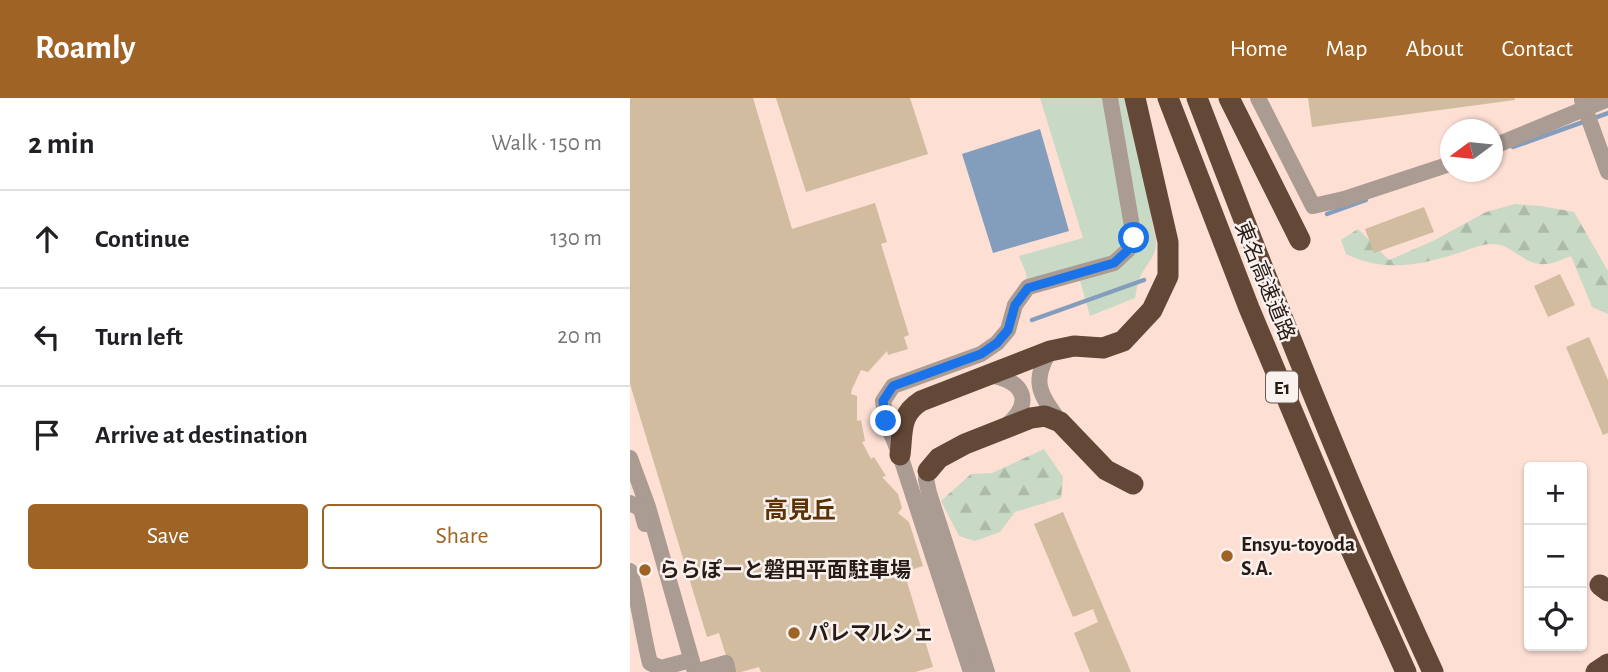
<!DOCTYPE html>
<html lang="en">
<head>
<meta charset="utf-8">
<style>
	:root { --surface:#fff; --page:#f6f6f6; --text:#202124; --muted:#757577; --line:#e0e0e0; --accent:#9f6425 }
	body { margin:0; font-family:"Alegreya Sans","Noto Sans JP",sans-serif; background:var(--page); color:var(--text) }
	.controls { position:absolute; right:21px; bottom:21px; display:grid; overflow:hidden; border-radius:7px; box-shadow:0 2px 5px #0004 }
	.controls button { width:63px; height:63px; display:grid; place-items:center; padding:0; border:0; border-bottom:2px solid var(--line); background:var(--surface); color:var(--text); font:35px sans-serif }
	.compass { position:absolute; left:810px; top:21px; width:63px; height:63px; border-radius:50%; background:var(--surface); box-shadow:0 2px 5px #0004; rotate:255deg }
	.stop { position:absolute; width:21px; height:21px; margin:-16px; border:5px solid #1a73e8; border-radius:50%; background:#fff }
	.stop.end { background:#1a73e8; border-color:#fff; box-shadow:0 2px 7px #0008 }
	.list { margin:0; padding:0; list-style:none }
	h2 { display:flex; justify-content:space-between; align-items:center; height:91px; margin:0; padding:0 28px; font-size:30px }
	h2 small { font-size:23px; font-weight:400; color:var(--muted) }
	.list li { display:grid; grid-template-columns:46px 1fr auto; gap:21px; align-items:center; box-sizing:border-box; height:98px; padding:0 28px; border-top:2px solid var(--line) }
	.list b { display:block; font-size:26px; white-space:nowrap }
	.list em { font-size:23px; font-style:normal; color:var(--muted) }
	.actions { display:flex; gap:14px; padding:21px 28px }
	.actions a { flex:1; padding:16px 0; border:2px solid var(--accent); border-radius:7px; text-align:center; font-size:24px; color:var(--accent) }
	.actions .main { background:var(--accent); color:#fff }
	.icon { flex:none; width:38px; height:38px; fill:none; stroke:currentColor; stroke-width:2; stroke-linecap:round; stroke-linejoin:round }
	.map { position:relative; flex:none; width:978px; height:574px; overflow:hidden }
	header { display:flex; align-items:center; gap:42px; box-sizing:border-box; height:98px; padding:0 35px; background:var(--accent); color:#fff }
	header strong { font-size:33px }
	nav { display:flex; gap:38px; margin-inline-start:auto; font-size:24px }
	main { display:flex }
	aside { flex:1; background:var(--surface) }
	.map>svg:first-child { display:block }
	.grass { fill:#c8dac5 }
	.forest { fill:url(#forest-firs) }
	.water { fill:#839dbd }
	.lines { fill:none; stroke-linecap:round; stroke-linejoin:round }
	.stream { stroke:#839dbd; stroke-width:4.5 }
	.building { fill:#d1bc9f }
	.minor { stroke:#aa9b93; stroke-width:16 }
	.highway { stroke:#634737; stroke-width:21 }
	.route { stroke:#1a73e8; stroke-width:9 }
	.poi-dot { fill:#9f6425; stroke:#faf2ef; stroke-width:2.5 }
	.labels { text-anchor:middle; stroke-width:5; stroke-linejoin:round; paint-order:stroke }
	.shield { fill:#faf2ef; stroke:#675c57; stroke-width:2 }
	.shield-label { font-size:19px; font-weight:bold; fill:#281b16 }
	.street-label { font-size:21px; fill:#281b16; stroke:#faf2ef }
	.poi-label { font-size:21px; font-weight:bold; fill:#281b16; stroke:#faf2ef; text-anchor:start }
	.quarter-label { font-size:24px; font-weight:bold; fill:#5b3304; stroke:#faf2ef }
</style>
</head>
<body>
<header>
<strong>Roamly</strong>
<nav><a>Home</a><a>Map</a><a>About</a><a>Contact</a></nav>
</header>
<main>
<aside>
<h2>2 min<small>Walk · 150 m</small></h2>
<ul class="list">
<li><svg class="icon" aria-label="ahead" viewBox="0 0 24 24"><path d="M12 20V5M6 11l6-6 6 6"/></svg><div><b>Continue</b></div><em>130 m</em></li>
<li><svg class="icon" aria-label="left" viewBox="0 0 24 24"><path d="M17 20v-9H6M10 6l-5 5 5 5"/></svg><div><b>Turn left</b></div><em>20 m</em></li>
<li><svg class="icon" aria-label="arrive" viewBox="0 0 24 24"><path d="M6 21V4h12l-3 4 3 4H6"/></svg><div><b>Arrive at destination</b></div></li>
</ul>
<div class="actions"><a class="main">Save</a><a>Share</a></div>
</aside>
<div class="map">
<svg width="978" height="574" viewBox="0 0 978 574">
	<defs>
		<pattern id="forest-firs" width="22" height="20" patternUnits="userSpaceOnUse" patternTransform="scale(1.75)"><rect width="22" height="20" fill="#c8dac5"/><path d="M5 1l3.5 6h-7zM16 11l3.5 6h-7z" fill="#acbaa8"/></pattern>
	</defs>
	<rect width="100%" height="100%" fill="#fddfd4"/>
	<path class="grass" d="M 410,0 L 504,0 L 523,130 C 531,155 522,157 511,177 C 507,184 507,192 505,200 L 460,218 L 448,175 L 398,189 L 396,175 L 389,158 L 453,140 Z"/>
	<g class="forest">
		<path d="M 885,106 L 911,108 L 944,114 L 978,173 L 978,216 L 962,209 L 941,158 C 933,161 923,166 915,166 C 893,168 884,146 862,146 C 850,146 836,153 825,156 C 786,168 754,174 716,156 L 711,142 L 728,131 L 759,162 L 803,143 L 856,114 Z"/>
		<polygon points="414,351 433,379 431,400 385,414 370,434 345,443 329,438 311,403 341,376 362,375"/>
	</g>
	<polygon class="water" points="410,31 439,133 363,155 332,56"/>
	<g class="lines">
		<g class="stream">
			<polyline points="883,49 978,15"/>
			<polyline points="697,116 736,102"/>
			<polyline points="402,222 514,182"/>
		</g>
	</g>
	<g class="building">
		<polygon points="0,0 123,0 162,131 245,105 257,144 251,146 279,237 274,239 278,251 258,257 257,253 238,274 231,272 222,291 221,296 227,298 227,323 231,322 235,343 232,344 241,361 244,359 256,378 252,379 268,396 272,410 268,415 279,424 293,468 274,474 303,569 285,574 131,574 129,569 111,574 101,574 89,535 77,539 0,286"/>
		<polygon points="146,0 280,0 298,56 176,94"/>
		<polygon points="678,0 885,0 885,2 682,29"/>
		<polygon points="794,109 804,134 744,155 735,131"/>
		<polygon points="930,176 945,207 918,219 904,188"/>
		<polygon points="959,239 978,282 978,335 973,337 936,249"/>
		<polygon points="433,414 501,574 460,574 444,535 468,524 463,511 443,519 404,426"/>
	</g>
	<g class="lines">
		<g class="minor">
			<polyline points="628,0 683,108 714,101 820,66"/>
			<polyline points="952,2 978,74"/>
			<polyline points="862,49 978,1"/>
			<path d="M 420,253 C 400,285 411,297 430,324"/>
			<path d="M 359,277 C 391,282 406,302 377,327"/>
			<polyline points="0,360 18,409 65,574 96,565 98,574"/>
			<polyline points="298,373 296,381 299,395 357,574"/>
			<polyline points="0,405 11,411 15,426"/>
			<path d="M 0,473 C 9,503 12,534 20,565 L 31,570 L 61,562"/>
			<polyline points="341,574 270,357 256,323 253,303 263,288 351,256 367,245 378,232 385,207 398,189 484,165 498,152 504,140 480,0"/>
		</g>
		<g class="highway">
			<polyline points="538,0 619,210 713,434 776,574"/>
			<path d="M 567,0 C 641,193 716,386 803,574"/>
			<polyline points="599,0 670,142"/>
			<path d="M 270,357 C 273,333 269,317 291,303 L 420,253 L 444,248 L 473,250 L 493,243 L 522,212 L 538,178 L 538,144 L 505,0"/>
			<polyline points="298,373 309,360 335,346 401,320 415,318 430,324 476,372 503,386"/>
			<polyline points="970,487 978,493"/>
			<polyline points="966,574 978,566"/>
		</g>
	</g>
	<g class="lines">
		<polyline class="route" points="256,323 253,303 263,288 351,256 367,245 378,232 385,207 398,190 484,165 498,152 504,140"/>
	</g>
	<g class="poi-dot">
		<circle cx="597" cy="458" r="7"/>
		<circle cx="15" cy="472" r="7"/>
		<circle cx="164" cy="535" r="7"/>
	</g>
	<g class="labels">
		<rect class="shield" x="636" y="273.5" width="32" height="31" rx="5"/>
		<g class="shield-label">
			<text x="652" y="296">E1</text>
		</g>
		<g class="street-label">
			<text transform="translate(635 183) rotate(68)" y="7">東名高速道路</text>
		</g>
		<g class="poi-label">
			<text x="611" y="453">Ensyu-toyoda<tspan x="611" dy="24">S.A.</tspan></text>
			<text x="29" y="479">ららぽーと磐田平面駐車場</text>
			<text x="178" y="542">パレマルシェ</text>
		</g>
		<g class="quarter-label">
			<text x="170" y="420">高見丘</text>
		</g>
	</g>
</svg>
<div class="controls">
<button>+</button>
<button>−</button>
<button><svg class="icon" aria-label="locate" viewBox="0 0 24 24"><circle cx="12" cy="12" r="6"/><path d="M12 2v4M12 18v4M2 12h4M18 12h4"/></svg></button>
</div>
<svg class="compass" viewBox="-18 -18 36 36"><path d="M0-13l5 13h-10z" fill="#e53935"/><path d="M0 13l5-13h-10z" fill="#757577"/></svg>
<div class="stop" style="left:504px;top:140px"></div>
<div class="stop end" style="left:256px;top:323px"></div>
</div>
</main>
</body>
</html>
